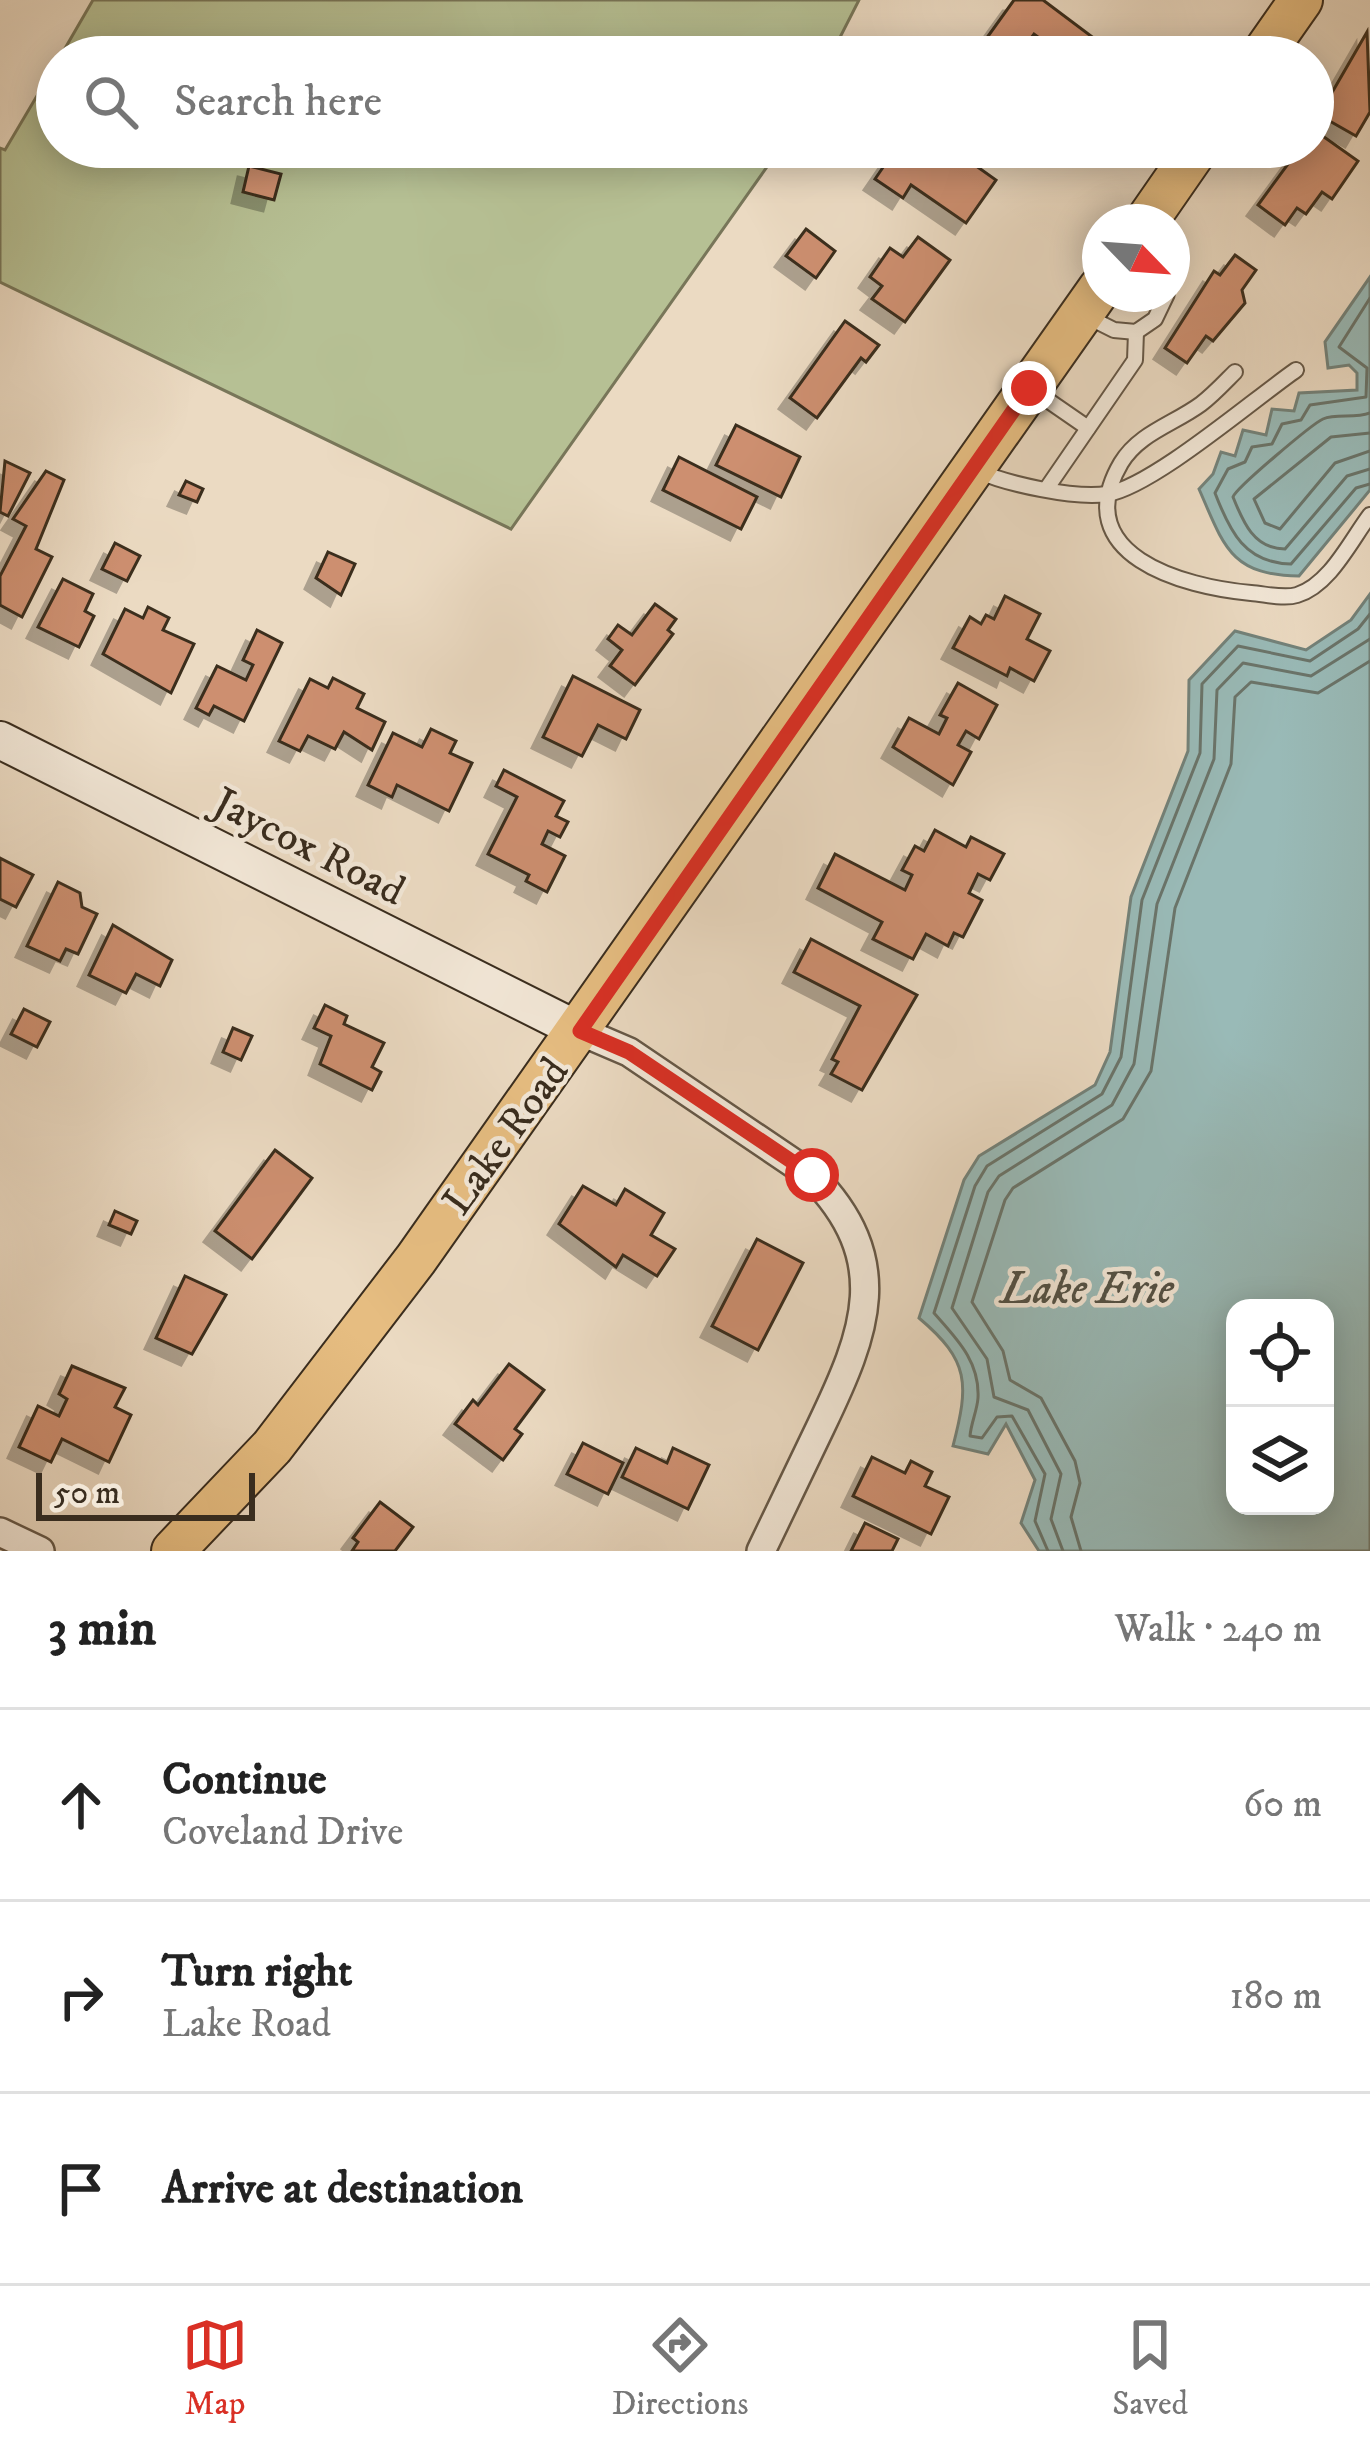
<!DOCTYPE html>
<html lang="en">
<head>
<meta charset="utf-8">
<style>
	:root { --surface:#fff; --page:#f2f2f2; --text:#222; --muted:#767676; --line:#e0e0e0; --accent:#d93025 }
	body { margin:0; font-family:"IM FELL DW Pica",serif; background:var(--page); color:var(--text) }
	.controls { position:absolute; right:36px; bottom:36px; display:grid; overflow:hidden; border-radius:24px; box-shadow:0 6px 30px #0003 }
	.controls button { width:108px; height:108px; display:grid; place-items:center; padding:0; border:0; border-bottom:3px solid var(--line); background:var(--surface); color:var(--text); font:60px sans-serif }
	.compass { position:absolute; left:1082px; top:204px; width:108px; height:108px; border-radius:50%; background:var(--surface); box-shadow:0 6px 30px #0003; rotate:115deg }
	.scale { position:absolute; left:36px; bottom:30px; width:219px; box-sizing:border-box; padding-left:12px; border:6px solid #3a2d1e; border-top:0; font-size:33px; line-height:42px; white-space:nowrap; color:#3a2d1e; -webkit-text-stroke:9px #f2e7d7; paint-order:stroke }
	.stop { position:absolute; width:36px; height:36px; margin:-27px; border:9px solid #d93025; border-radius:50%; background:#fff }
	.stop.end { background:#d93025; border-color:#fff; box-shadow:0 3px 12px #0008 }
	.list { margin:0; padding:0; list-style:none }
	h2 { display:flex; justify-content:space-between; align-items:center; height:156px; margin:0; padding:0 48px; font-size:51px }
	h2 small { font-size:39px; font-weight:400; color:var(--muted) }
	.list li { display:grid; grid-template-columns:78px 1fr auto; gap:36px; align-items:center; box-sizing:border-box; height:192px; padding:0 48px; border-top:3px solid var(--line) }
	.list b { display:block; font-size:45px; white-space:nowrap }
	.list p { margin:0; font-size:39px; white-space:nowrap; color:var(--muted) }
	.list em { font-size:39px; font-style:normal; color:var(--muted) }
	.icon { flex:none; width:66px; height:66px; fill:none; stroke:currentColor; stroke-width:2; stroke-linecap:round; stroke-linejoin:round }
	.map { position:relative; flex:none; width:1370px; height:1551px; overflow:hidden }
	.search { position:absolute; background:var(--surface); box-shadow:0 6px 30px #0003; left:36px; right:36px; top:36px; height:132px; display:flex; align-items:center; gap:30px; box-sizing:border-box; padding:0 42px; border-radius:66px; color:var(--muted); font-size:45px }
	.sheet { height:732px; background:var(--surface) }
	nav { display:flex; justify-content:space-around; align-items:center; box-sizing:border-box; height:168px; border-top:3px solid var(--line); background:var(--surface); font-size:33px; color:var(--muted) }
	nav a { display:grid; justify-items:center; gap:6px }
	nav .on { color:var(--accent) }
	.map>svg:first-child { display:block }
	.green { fill:#b6c094; stroke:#787659; stroke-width:3 }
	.water { fill:#99bab7; stroke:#73827a; stroke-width:3; fill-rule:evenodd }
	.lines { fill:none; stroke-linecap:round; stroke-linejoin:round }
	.shore { stroke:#6a746a; stroke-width:3 }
	.building { fill:#cd8f70; stroke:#3a2d1e; stroke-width:3; filter:url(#shadow) }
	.lane-casing { stroke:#665847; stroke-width:18 }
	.street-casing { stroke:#665847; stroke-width:32 }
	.secondary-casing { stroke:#3a2d1e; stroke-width:40 }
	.primary-casing { stroke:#3a2d1e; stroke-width:46 }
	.lane { stroke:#f2e7d7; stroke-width:14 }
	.street { stroke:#f2e7d7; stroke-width:27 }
	.secondary { stroke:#f2e7d7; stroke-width:36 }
	.primary { stroke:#e6bd81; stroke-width:42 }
	.route { stroke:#d93025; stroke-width:15 }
	.labels { text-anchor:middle; stroke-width:9; stroke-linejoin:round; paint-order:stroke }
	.street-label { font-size:42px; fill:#3a2d1e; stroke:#f2e7d7 }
	.water-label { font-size:45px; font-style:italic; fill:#525044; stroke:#f2e7d7 }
</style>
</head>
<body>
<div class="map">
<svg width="1370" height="1551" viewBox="0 0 1370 1551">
	<defs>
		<filter id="shadow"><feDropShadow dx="-11" dy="11" stdDeviation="0" flood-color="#0004"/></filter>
	</defs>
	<rect width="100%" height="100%" fill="#ebdac2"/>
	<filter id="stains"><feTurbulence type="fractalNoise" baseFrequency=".00167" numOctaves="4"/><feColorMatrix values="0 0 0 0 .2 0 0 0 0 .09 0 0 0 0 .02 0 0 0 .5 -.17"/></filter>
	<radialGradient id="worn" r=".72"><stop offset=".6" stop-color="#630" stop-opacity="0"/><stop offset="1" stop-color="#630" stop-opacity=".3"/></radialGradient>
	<g class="green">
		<polygon points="93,0 859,0 830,57 60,57"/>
		<polygon points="57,62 57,147 781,147 511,529 0,282 0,148 5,150"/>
	</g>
	<g class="water">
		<path d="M 1370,277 L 1370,490 L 1299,576 C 1230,575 1224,546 1199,489 L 1213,474 L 1221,452 L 1235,456 L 1243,430 L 1266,435 L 1272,409 L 1294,411 L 1299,393 L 1357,390 L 1357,373 L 1349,365 L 1328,368 L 1325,342 Z"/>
		<path d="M 1370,594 L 1370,1551 L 1039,1551 L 1021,1523 L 1035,1480 L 1006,1424 L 988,1454 L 953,1446 C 969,1384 970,1361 919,1318 L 964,1180 L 979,1156 L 1095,1085 L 1110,1052 L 1131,897 L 1188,751 L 1189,680 L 1235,631 L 1306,650 L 1351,620 ZM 1325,1308 L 1325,1506 L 1235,1506 L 1235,1308 Z"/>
	</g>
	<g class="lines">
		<g class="shore">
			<path d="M 1370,298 L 1339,347 L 1367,368 L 1366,397 L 1310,405 L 1301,420 L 1282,424 L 1272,444 L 1252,447 L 1245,462 L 1228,469 L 1215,493 C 1230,532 1245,563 1291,564 L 1356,488 L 1370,484"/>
			<path d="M 1370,413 C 1355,419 1336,413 1323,419 C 1312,424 1236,488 1233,497 C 1243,522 1254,549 1285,549 L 1347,476 L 1370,469"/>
			<polyline points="1370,433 1331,437 1254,499 1265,523 1280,529 1335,463 1370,451"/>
			<path d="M 1048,1551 L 1035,1521 L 1045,1474 L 1012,1416 L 997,1417 L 982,1438 L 970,1436 C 971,1423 977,1411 978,1398 C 980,1361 956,1338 934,1313 L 975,1186 L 987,1166 L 1102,1094 L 1121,1057 L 1142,900 L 1200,753 L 1202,684 L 1238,646 L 1310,661 L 1358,629 L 1370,614"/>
			<polyline points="1063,1551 1051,1519 1061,1474 1028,1410 994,1397 987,1359 952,1308 988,1192 999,1176 1112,1105 1134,1064 1157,904 1214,759 1217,690 1243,663 1311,676 1370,639"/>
			<polyline points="1081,1551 1071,1517 1080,1483 1075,1461 1041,1398 1010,1380 1003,1351 972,1302 1005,1200 1013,1188 1123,1119 1151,1071 1175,908 1231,764 1235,697 1251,682 1318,693 1370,661"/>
		</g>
	</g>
	<g class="building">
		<polygon points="1014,0 1043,0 1099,42 1088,57 1065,57 1034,34 1017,57 973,57"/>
		<polygon points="1367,32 1370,112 1356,136 1319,115"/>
		<polygon points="1317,132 1358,161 1332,199 1322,192 1306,214 1297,208 1285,225 1258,205 1296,153 1300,156 1313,147"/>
		<polygon points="897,147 962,147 958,153 996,180 966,223 911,185 903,198 875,179"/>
		<polygon points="249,166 281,174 274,200 243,192"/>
		<polygon points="806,229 835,251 816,278 786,256"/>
		<polygon points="918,237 950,260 905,322 872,299 882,286 870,277 890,248 903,257"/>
		<polygon points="1235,255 1256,270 1242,290 1245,303 1213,341 1206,336 1187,363 1165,348 1214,271 1220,275"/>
		<polygon points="845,321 879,345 866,362 861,358 817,418 790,398"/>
		<polygon points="736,425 800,457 781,497 716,465"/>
		<polygon points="679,457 757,497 741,529 663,490"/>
		<polygon points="5,461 30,473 8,516 0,512"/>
		<polygon points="46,471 64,480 36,549 52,557 22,617 0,605 0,576 26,526 13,519"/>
		<polygon points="186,481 203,489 197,502 179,495"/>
		<polygon points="115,543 140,556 127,581 102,569"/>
		<polygon points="328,552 355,564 341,595 316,578"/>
		<polygon points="63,579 93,594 85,611 94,616 79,647 38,627"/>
		<polygon points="1005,596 1040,614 1027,639 1050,651 1034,681 1010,668 1007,676 953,648 970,617 981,624 986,615 994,619"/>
		<polygon points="655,604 676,619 668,630 673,634 635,685 610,666 622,650 608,639 618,625 632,635"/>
		<polygon points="148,607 169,618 163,630 194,644 171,693 103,654 125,609 143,618"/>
		<polygon points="257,630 282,643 244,721 214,706 209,715 196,708 217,666 246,680 253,665 243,660"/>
		<polygon points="573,676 640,710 626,739 598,725 582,756 543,737"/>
		<polygon points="333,678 364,694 357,708 385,722 372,750 344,732 335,749 308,736 300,751 279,741 310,679 328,688"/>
		<polygon points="958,683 997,705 979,739 966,731 958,745 971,752 953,785 893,747 909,718 939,734 947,718 940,715"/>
		<polygon points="431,729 456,741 450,753 472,763 449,811 397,785 392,797 368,785 393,733 422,747"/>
		<polygon points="504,770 564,801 556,816 568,822 560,837 548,831 542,844 565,856 547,892 526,881 529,875 488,854 517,797 496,786"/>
		<polygon points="935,830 966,847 971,837 1004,854 990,880 978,874 969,893 982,900 963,937 954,933 948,946 926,934 913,959 873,939 882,922 818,888 835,854 905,890 912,875 902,870 915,846 924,851"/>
		<polygon points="0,858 33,875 16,907 0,899"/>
		<polygon points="58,882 80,893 82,907 97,914 78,954 66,949 60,961 27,946"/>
		<polygon points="113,925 172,960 160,986 136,974 126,993 89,975"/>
		<polygon points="811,939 917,995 862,1090 831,1074 838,1062 832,1059 860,1006 794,972"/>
		<polygon points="325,1005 347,1016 344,1024 384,1043 372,1067 381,1072 372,1090 320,1064 331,1036 314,1028"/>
		<polygon points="24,1009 50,1022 37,1047 11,1034"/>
		<polygon points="233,1028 252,1036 241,1060 223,1052"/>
		<polygon points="275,1150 312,1178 252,1259 215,1231"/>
		<polygon points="583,1186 616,1205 625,1189 664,1213 651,1235 675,1249 657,1276 623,1255 616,1267 559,1224"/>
		<polygon points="115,1211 137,1221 131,1234 109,1225"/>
		<polygon points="757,1239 803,1263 758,1350 712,1326"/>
		<polygon points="185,1276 226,1295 192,1354 156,1338"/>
		<polygon points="509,1364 544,1390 515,1429 522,1434 503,1460 455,1424 473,1400 478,1405"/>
		<polygon points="72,1366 125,1388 115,1407 131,1415 109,1462 62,1439 51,1462 19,1447 38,1406 59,1416 67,1399 59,1394"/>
		<polygon points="583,1443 623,1463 608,1494 567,1474"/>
		<polygon points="636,1448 667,1463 673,1448 709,1465 688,1509 622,1477"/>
		<polygon points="872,1457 905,1473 911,1461 932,1472 925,1486 949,1497 931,1534 853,1496"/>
		<polygon points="380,1502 413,1527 395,1551 352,1551 358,1542 353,1538"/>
		<polygon points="865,1523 898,1539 892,1551 851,1551"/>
	</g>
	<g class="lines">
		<g class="lane-casing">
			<g id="lane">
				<polyline points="1086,316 1114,330 1136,332 1155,319 1167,294"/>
				<path d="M 1235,372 C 1224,383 1213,395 1201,404 C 1174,424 1139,433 1121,463 C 1067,555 1183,587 1251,593 C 1265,594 1284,599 1297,595 C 1330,585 1351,540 1370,515"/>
				<polyline points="1033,390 1088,428"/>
				<path d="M 978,471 C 1007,484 1075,499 1107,494 C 1152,487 1254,399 1296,370"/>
				<polyline points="1047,488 1135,360 1136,332"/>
			</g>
		</g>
		<g class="street-casing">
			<g id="street">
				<path d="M 580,1031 L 629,1052 L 811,1175 C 895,1260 866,1332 821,1426 C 801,1468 781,1509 761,1551"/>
				<polyline points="0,1532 40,1551"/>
			</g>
		</g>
		<g class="secondary-casing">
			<polyline id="secondary" points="0,740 580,1031"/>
		</g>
		<g class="primary-casing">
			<g id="primary">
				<polyline points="1261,57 1301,0"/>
				<polyline points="1146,222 1198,147"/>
				<polyline points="173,1551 272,1447 416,1259 1100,288"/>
			</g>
		</g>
		<use href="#lane" class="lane"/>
		<use href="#street" class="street"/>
		<use href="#secondary" class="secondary"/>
		<use href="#primary" class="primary"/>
	</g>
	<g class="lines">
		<polyline class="route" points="812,1175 629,1052 580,1031 1029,388"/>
	</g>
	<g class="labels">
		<g class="street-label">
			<text transform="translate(310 845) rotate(27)" y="15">Jaycox Road</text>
			<text transform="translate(504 1135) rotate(-54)" y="15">Lake Road</text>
		</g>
		<g class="water-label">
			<text x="1087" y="1303">Lake Erie</text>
		</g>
	</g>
	<rect width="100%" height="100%" filter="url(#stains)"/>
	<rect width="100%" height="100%" fill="url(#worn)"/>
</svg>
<div class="controls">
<button><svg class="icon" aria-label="locate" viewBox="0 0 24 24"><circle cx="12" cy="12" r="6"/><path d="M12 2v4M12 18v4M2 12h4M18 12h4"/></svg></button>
<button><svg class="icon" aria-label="layers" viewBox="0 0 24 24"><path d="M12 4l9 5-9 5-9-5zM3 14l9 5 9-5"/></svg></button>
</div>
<svg class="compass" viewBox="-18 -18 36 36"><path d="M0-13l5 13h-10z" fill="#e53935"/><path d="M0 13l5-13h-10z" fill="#767676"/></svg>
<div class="scale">50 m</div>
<div class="stop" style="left:812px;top:1175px"></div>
<div class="stop end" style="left:1029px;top:388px"></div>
<div class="search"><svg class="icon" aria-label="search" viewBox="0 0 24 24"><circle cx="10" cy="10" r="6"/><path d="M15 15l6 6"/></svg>Search here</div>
</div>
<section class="sheet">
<h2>3 min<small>Walk · 240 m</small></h2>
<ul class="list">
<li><svg class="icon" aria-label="ahead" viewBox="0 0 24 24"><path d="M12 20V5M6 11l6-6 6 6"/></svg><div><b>Continue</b><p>Coveland Drive</p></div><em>60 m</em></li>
<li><svg class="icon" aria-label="right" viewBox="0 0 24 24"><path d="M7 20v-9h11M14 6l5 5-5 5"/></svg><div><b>Turn right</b><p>Lake Road</p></div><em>180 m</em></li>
<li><svg class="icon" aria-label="arrive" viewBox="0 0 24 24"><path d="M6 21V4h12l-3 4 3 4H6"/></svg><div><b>Arrive at destination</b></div></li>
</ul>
</section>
<nav>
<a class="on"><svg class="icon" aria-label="map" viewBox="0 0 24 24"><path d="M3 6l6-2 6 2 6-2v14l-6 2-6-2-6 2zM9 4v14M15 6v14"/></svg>Map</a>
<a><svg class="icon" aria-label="directions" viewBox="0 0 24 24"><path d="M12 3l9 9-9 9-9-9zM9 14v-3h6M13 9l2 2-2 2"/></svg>Directions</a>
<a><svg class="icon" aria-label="saved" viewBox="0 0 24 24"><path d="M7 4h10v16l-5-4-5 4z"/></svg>Saved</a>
</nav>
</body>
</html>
